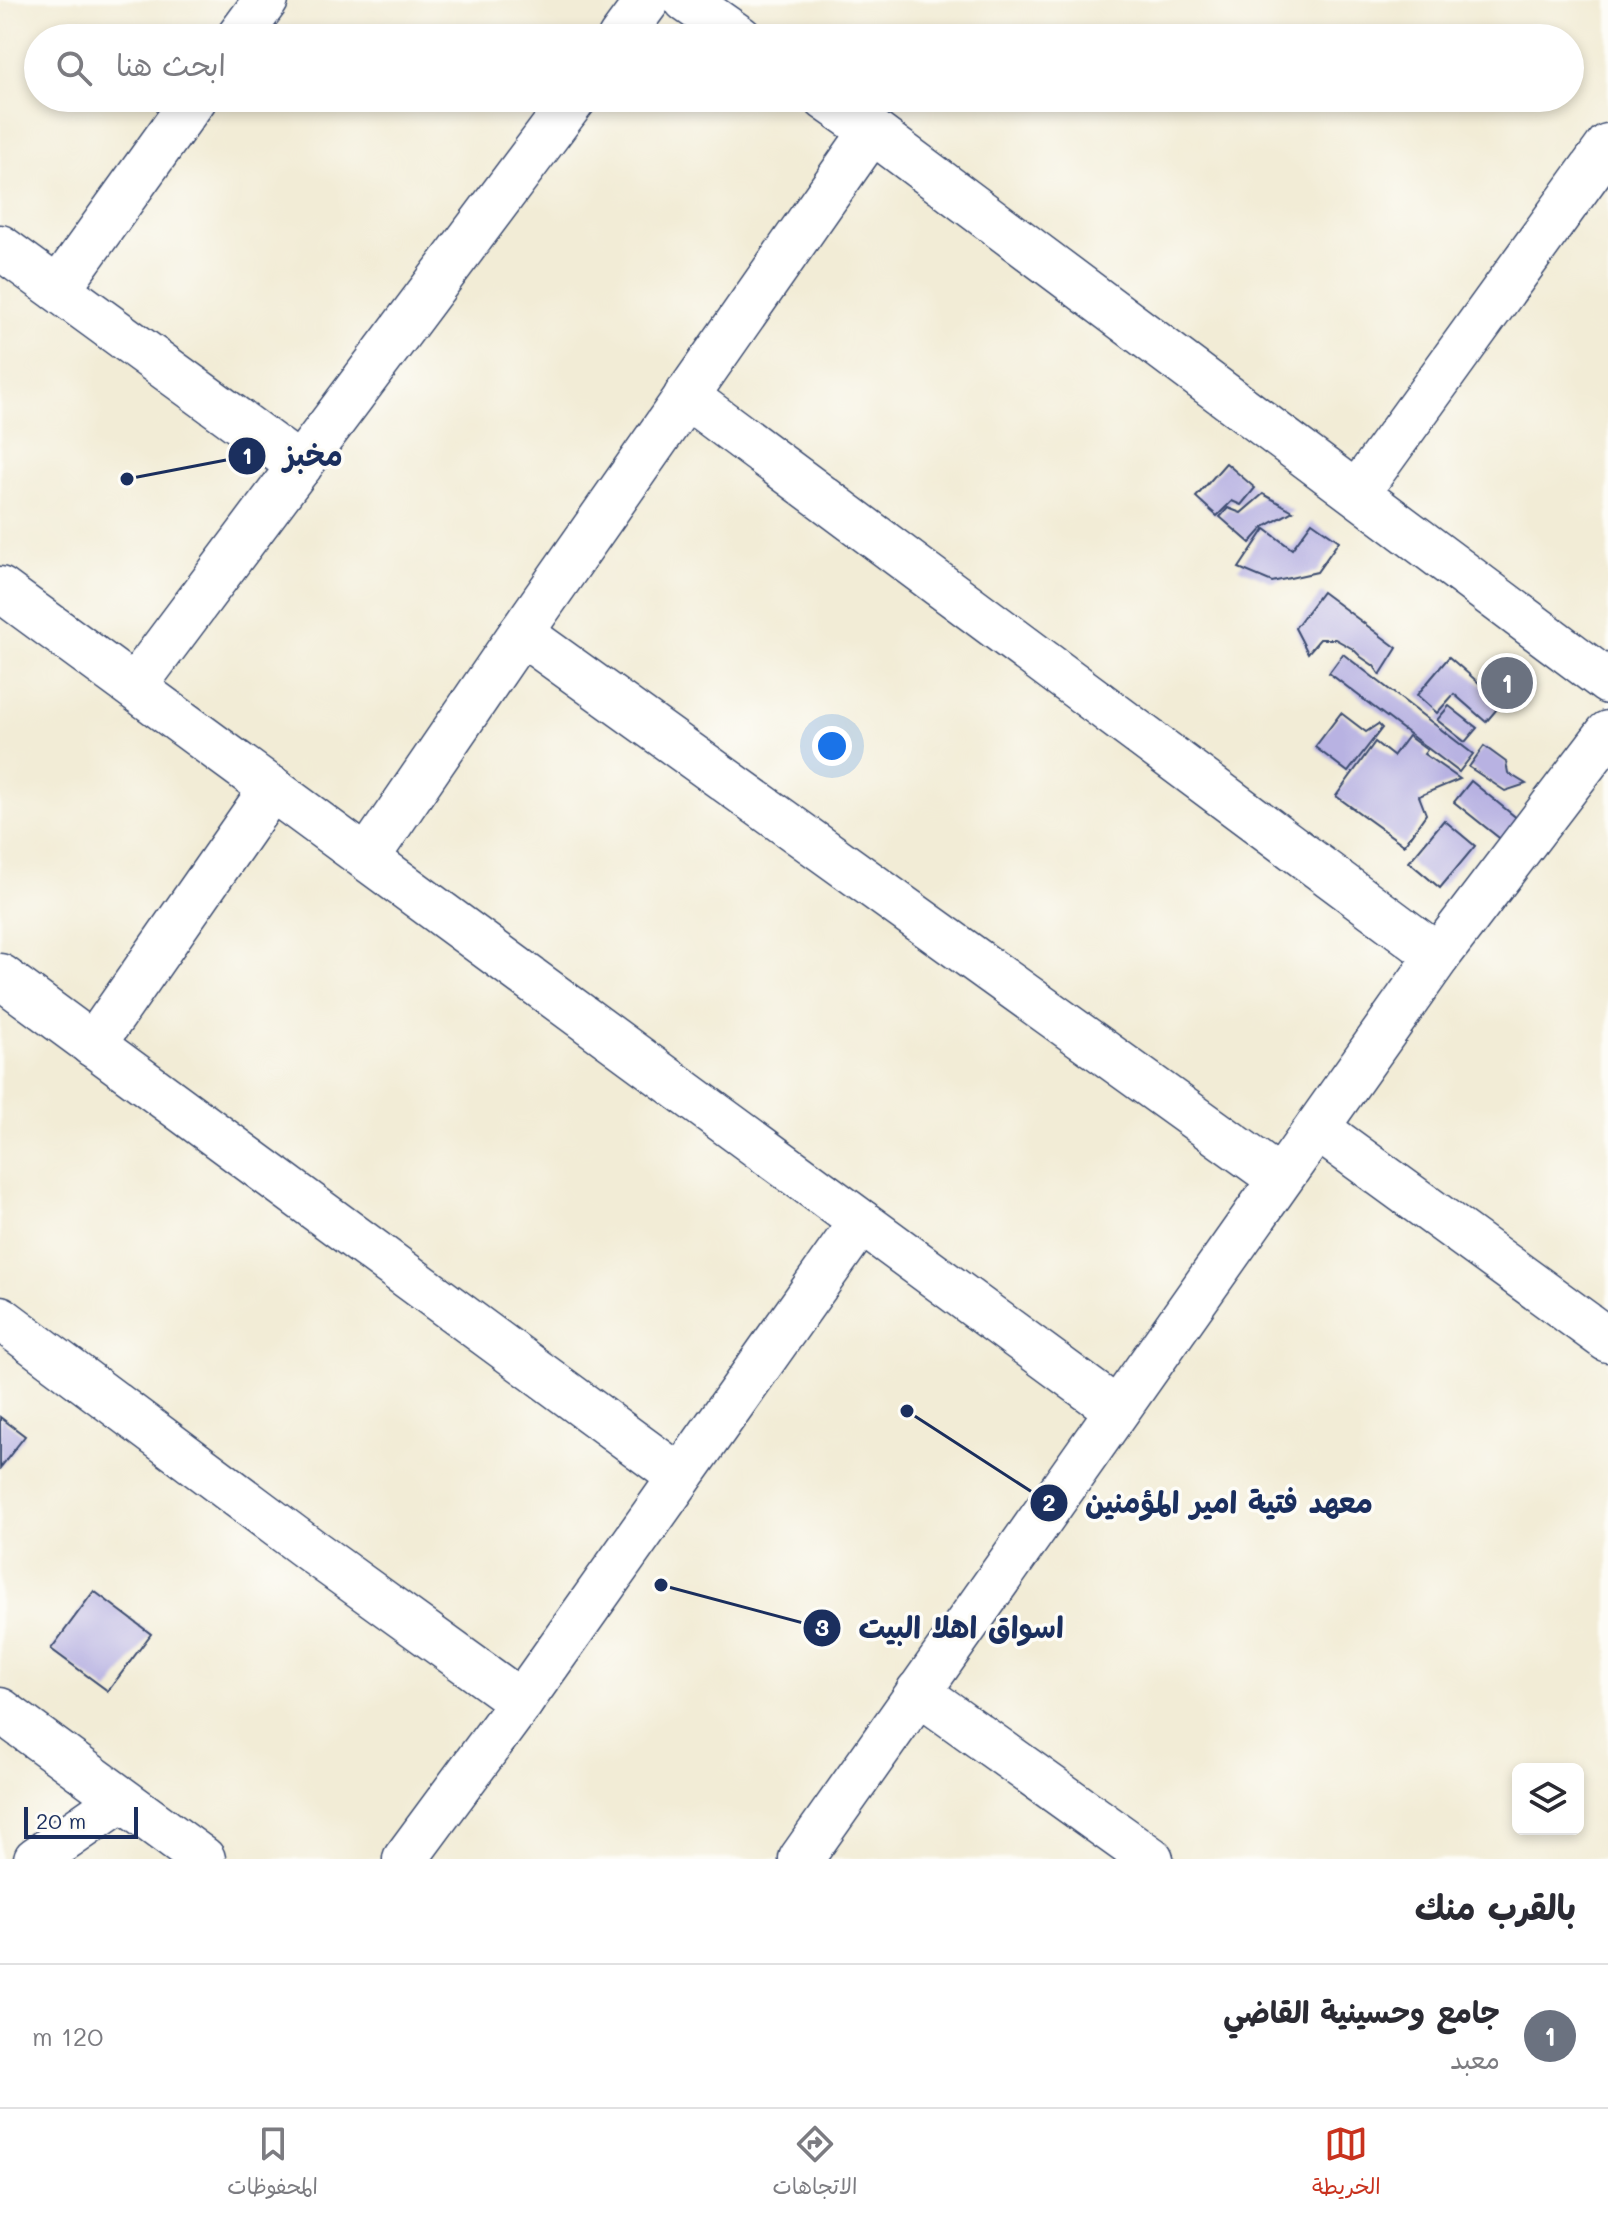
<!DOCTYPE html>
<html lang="ar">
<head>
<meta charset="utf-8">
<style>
	:root { --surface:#fff; --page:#f2f2f3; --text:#2b2b33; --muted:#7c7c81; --line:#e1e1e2; --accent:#c8321e }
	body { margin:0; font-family:Mali,"Playpen Sans Arabic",sans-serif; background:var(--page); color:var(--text); direction:rtl }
	.controls { position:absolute; right:24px; bottom:24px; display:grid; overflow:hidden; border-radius:12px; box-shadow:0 4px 12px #0003 }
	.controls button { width:72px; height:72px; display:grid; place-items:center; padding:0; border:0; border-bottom:2px solid var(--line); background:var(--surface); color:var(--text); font:40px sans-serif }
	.scale { position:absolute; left:24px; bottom:20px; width:114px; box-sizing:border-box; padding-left:8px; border:4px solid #1b2f5e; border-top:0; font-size:22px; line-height:28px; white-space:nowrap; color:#1b2f5e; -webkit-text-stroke:6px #fdfcf7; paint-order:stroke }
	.you { position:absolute; left:832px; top:746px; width:28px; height:28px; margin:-20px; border:6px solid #fff; border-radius:50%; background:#1a73e8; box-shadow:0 0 0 12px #1a73e833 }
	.badge { display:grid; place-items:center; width:52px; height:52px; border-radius:50%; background:var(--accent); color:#fff; font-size:26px; font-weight:700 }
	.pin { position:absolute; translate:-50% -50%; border:4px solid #fff; box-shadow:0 2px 8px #0006 }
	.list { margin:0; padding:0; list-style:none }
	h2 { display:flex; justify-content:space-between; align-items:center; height:104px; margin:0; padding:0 32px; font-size:34px }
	h2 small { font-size:26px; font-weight:400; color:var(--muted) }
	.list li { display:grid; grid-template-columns:52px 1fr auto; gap:24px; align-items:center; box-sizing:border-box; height:144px; padding:0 32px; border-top:2px solid var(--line) }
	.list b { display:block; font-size:30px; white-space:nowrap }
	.list p { margin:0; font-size:26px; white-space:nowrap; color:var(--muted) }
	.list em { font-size:26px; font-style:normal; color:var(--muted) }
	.icon { flex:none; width:44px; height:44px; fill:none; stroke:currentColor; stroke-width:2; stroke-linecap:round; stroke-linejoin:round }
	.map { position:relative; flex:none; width:1608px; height:1859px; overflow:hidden; direction:ltr }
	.search { position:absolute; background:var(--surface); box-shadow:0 4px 12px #0003; left:24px; right:24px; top:24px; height:88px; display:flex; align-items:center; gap:20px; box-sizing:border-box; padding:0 28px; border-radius:44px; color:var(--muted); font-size:30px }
	.sheet { height:248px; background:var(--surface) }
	nav { display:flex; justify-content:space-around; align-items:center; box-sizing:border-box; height:112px; border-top:2px solid var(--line); background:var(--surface); font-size:22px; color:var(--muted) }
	nav a { display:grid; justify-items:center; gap:4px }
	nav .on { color:var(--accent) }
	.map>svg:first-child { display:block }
	.building { fill:#b8b2e2 }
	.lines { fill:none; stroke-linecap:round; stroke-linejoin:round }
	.minor-casing { stroke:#3b4b70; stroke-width:47 }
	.minor { stroke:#fff; stroke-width:44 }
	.leader { fill:none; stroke:#1b2f5e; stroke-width:3 }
	.callout-dot { fill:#1b2f5e; stroke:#fdfcf7; stroke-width:3 }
	.mark-label { font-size:24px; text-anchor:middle; font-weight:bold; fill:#fff }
	.callout-label { font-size:30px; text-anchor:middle; font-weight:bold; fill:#1b2f5e; stroke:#fdfcf7; stroke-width:7; stroke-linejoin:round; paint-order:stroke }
</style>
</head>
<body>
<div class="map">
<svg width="1608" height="1859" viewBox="0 0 1608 1859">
	<rect width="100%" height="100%" fill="#fdfcf7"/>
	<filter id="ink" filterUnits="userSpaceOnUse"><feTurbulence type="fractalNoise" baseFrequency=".0125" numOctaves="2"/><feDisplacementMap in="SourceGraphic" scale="16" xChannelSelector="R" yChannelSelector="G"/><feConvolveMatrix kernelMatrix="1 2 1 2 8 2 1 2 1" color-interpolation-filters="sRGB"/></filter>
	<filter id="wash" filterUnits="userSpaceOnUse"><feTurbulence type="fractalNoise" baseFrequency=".006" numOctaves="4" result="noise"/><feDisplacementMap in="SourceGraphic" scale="32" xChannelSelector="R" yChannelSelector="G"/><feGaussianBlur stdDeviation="1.8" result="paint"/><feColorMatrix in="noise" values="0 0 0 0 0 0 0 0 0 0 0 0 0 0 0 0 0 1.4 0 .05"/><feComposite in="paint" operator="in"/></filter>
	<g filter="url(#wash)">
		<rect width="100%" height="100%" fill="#f2ecd6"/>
		<g id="blocks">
			<g class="building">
				<polygon points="1226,463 1255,488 1241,505 1232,501 1217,516 1196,497"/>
				<polygon points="1263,494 1293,511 1264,527 1250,543 1220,517 1228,508 1241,513"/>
				<polygon points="1312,522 1339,541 1317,572 1272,582 1239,568 1265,529 1292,549"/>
				<polygon points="1322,592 1397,648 1380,675 1374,666 1361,657 1353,649 1335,639 1320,639 1308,653 1295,628"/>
				<polygon points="1343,654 1473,754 1459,772 1329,673"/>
				<polygon points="1449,657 1502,703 1486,722 1454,694 1437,713 1417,695"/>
				<polygon points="1449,706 1477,728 1465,742 1437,720"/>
				<polygon points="1341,713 1366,732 1378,724 1382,728 1348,772 1315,747"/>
				<polygon points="1408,736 1427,750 1424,754 1460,779 1419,796 1426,814 1404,845 1336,796 1375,742 1393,756"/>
				<polygon points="1484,746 1506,762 1508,773 1526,784 1505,791 1469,767"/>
				<polygon points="1471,781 1519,820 1503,841 1454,802"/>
				<polygon points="1444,820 1475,846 1440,888 1409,862"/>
				<polygon points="0,1417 25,1436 0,1468"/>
				<polygon points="94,1591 151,1634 108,1691 51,1649"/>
			</g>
		</g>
	</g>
	<g filter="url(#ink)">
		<use href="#blocks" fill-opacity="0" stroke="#3b4b70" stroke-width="2"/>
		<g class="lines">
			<g class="minor-casing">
				<g id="minor">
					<polyline points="686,0 740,38"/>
					<polyline points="238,38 266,0"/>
					<polyline points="620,38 648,0"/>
					<polyline points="825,98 872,131 1608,682"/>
					<polyline points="0,247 300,466"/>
					<polyline points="58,289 195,98"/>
					<polyline points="686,396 1438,956"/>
					<polyline points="1357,493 1608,146"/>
					<polyline points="0,589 1117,1410"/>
					<polyline points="521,633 1280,1179"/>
					<polyline points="134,687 575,98"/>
					<polyline points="367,858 521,633 872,131"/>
					<polyline points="0,976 680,1477"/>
					<polyline points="93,1045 272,788"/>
					<polyline points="1317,1128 1608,1340"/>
					<polyline points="0,1318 312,1551 521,1702"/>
					<polyline points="918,1692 1151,1859"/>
					<polyline points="0,1710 203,1859"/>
					<polyline points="36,1859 121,1800"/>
					<polyline points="405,1859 521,1702 861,1222"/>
					<polyline points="801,1859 1438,956 1608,733"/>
				</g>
			</g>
			<use href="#minor" class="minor"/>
		</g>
	</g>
	<path class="leader" d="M127 479L247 456M907 1411L1049 1503M661 1585L822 1628"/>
	<g class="callout-dot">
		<circle cx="127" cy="479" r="8"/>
		<circle cx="907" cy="1411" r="8"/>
		<circle cx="661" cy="1585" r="8"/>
		<circle cx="247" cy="456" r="20"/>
		<circle cx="1049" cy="1503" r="20"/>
		<circle cx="822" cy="1628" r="20"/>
	</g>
	<g class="mark-label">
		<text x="247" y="464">1</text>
		<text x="1049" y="1511">2</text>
		<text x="822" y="1636">3</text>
	</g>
	<g class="callout-label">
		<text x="313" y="466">مخبز</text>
		<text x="1229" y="1513">معهد فتية امير المؤمنين</text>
		<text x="961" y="1638">اسواق اهلا البيت</text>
	</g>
</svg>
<div class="controls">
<button><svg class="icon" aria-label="layers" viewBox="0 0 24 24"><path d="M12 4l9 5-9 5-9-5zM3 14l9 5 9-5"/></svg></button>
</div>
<div class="scale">20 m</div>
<div class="you"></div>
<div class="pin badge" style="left:1507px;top:683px;background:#6b7280">1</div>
<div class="search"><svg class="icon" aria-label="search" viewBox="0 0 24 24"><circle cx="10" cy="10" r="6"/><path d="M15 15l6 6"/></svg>ابحث هنا</div>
</div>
<section class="sheet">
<h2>بالقرب منك<small></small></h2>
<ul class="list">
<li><span class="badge" style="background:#6b7280">1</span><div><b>جامع وحسينية القاضي</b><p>معبد</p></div><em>120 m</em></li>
</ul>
</section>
<nav>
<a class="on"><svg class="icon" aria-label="map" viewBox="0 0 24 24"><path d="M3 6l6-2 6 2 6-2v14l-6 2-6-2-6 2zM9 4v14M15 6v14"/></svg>الخريطة</a>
<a><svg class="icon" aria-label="directions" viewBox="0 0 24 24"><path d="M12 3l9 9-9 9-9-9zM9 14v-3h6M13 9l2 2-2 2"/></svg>الاتجاهات</a>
<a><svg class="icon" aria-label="saved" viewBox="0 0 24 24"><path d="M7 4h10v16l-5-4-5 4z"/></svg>المحفوظات</a>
</nav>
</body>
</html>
